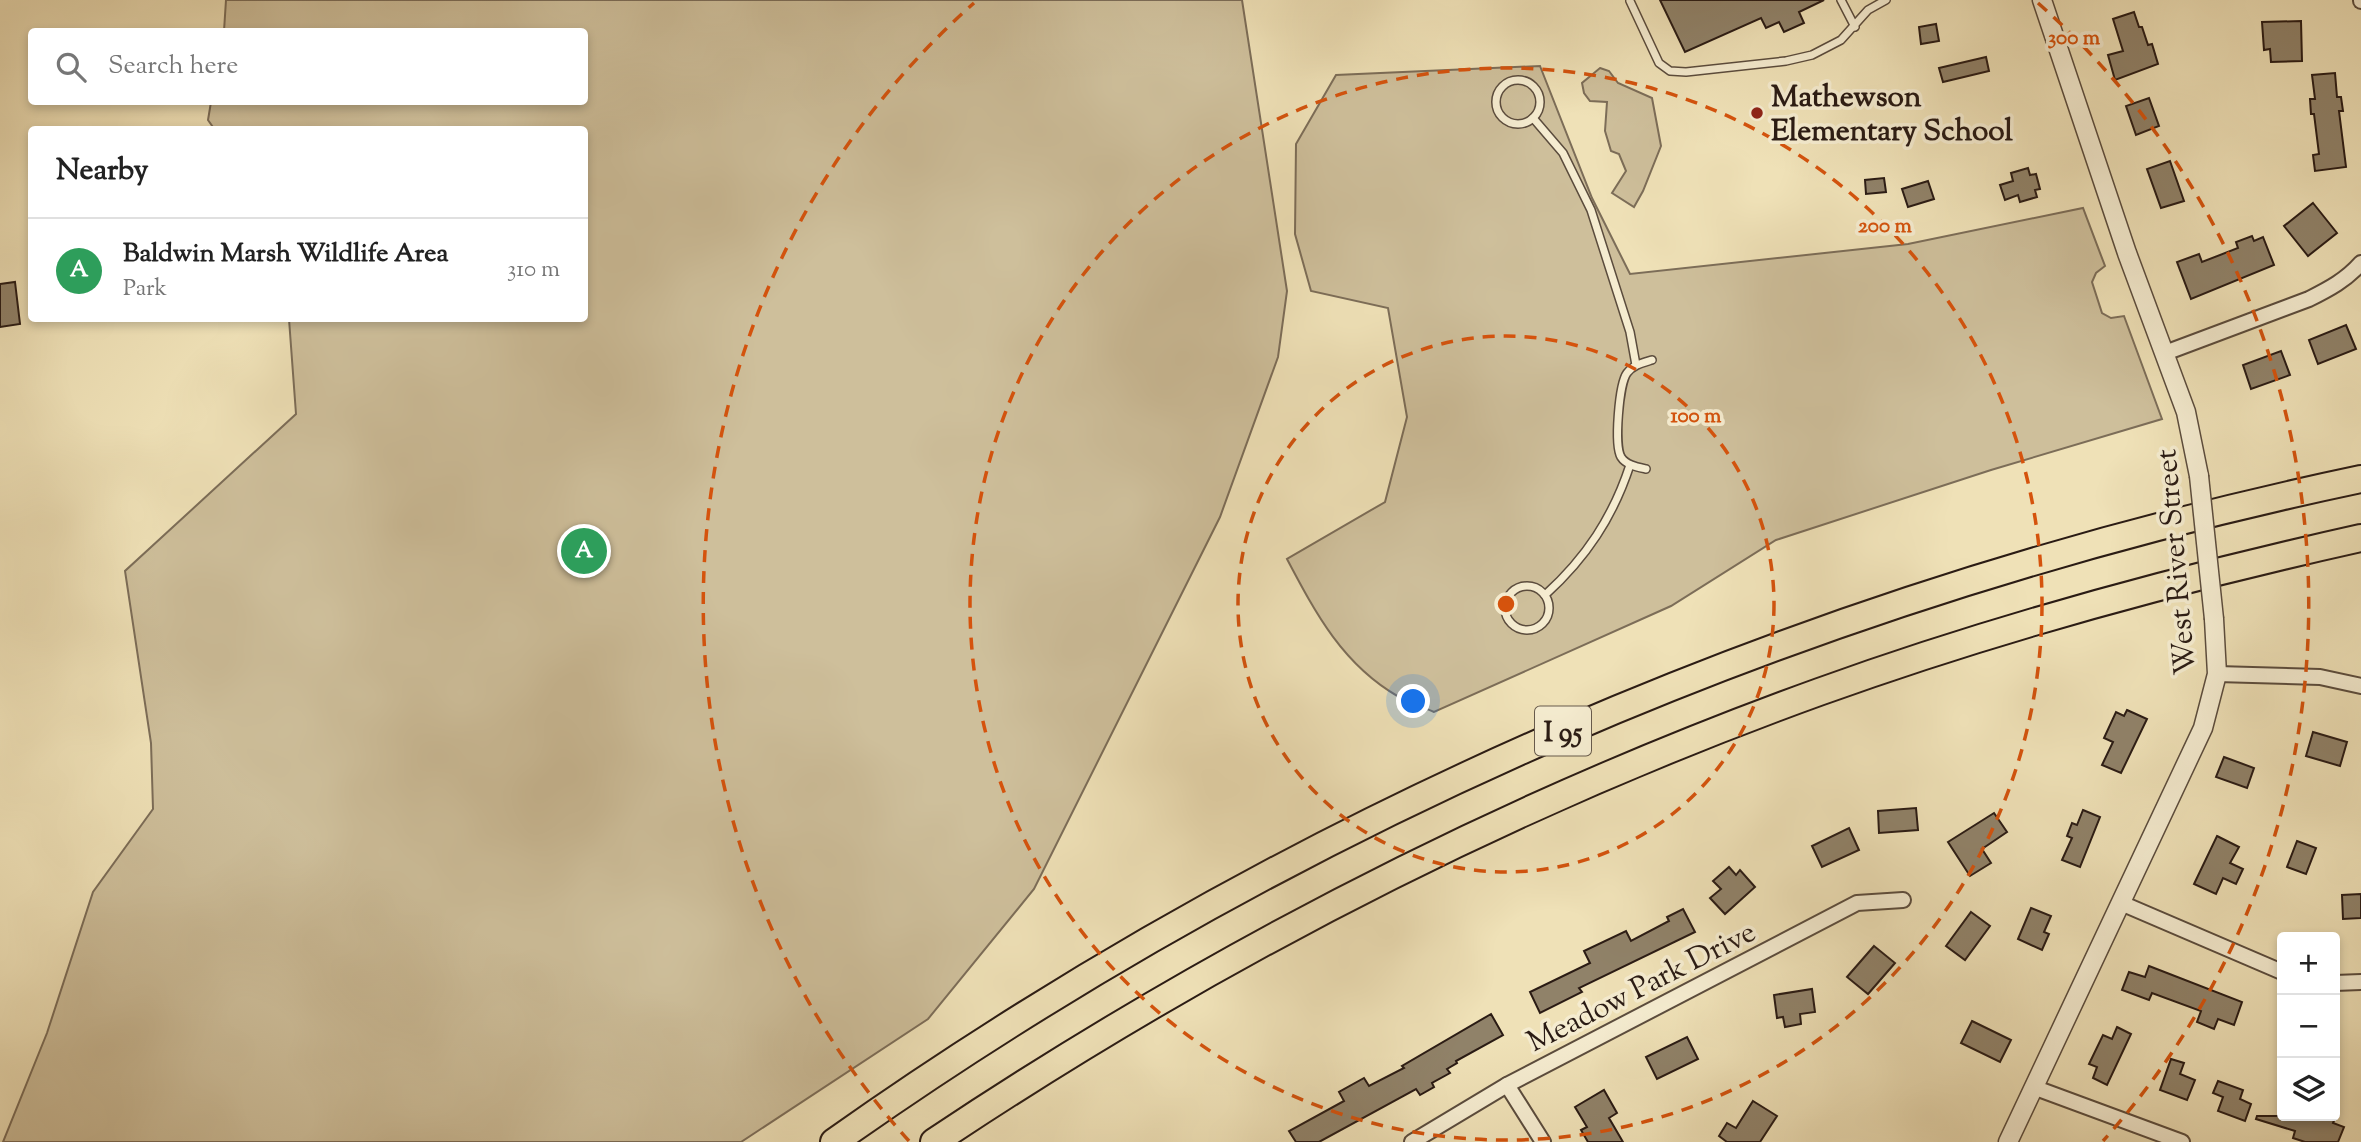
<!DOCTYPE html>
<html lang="en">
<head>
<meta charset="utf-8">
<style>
	:root { --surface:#fff; --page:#f6f6f6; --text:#222; --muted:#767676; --line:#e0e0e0; --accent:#ea580c }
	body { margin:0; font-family:"Sorts Mill Goudy",serif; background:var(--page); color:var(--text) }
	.controls { position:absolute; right:21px; bottom:21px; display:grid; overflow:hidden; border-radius:7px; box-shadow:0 4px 10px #0003 }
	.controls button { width:63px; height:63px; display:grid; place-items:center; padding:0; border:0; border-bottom:2px solid var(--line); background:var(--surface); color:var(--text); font:35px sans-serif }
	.you { position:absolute; left:1414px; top:702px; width:24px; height:24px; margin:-18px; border:5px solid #fff; border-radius:50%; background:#1a73e8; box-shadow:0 0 0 10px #1a73e833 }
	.badge { display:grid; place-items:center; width:46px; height:46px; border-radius:50%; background:var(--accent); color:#fff; font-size:23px; font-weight:700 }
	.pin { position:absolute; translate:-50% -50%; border:4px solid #fff; box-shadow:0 2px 7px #0006 }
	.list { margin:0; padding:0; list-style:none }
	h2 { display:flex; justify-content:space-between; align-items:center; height:91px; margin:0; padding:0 28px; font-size:30px }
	h2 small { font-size:23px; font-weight:400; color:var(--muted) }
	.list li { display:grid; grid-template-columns:46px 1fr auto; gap:21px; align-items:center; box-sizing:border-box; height:105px; padding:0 28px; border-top:2px solid var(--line) }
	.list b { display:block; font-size:26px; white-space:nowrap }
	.list p { margin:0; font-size:23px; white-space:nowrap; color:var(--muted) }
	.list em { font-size:23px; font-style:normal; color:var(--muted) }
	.icon { flex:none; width:38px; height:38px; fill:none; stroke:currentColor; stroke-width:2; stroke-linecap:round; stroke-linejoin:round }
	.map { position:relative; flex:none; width:2361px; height:1142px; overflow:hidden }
	.search { position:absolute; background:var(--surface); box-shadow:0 4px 10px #0003; left:28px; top:28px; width:560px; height:77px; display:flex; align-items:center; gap:18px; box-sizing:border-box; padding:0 24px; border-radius:7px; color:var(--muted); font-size:26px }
	.panel { position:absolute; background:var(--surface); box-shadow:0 4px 10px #0003; left:28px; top:126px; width:560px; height:196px; border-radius:7px }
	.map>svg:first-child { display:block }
	.green { fill:#cebf9b; stroke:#7c6d58; stroke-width:2 }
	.building { fill:#908269; stroke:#2a1b14; stroke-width:2 }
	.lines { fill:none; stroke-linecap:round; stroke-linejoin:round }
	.service-casing { stroke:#5b4c3d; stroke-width:10 }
	.minor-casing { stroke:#5b4c3d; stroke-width:18 }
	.tertiary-casing { stroke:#5b4c3d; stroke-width:21 }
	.motorway-casing { stroke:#2a1b14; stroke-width:30 }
	.service { stroke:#f5ecd0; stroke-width:7 }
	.minor { stroke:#f5ecd0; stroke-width:14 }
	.tertiary { stroke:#f5ecd0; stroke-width:18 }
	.motorway { stroke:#efe1b7; stroke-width:26 }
	.tertiary-bridge-casing { stroke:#5b4c3d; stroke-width:21; stroke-linecap:butt }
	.tertiary-bridge { stroke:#f5ecd0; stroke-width:18 }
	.ring { fill:none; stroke:#d5530d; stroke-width:3.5; stroke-dasharray:12 9 }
	.poi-dot { fill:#8f2418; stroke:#f5ecd0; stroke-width:2.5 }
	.labels { text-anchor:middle; stroke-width:7; stroke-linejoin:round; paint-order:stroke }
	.shield { fill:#f5ecd0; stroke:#675a4c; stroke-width:2 }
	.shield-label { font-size:28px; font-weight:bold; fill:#2a1b14 }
	.poi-label { font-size:30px; font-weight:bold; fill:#2a1b14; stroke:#f5ecd0; text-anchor:start }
	.street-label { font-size:30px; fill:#2a1b14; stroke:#f5ecd0 }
	.centre { fill:#d5530d; stroke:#f5ecd0; stroke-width:3.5 }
	.ring-label { font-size:21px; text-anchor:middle; font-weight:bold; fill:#d5530d; stroke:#f5ecd0; stroke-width:7; stroke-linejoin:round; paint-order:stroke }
</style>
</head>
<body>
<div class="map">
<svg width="2361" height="1142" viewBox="0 0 2361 1142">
	<rect width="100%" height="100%" fill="#efe1b7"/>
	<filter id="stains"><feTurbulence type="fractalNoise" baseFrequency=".00286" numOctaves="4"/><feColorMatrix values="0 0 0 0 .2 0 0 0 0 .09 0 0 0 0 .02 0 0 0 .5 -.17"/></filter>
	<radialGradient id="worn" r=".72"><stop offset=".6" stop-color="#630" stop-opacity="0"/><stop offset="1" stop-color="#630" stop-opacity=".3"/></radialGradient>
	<g class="green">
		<polygon points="226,0 1242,0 1287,291 1278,357 1220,517 1034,889 928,1019 741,1142 3,1142 47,1033 93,892 153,809 151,743 125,571 296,414 289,319 584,318 584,130 215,130 208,120 211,102 584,102 584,32 224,31"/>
		<path d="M 1540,66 L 1592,198 L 1630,274 L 1908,244 L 2083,208 L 2105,266 L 2096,273 L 2092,282 L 2102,313 L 2111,318 L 2124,316 L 2162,419 L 1991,470 L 1776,540 L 1671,606 L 1434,712 C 1423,707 1410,703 1399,697 C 1343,665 1316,614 1287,559 L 1385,502 L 1407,417 L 1388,308 L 1311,291 L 1295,234 L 1296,144 L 1336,75 Z"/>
		<polygon points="1600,68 1609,71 1618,83 1652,98 1661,146 1643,191 1634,207 1612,193 1626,171 1619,154 1611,151 1605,131 1607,102 1590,101 1584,93 1582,83"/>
	</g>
	<g class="building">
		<polygon points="1660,0 1824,0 1799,12 1804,23 1784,32 1779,22 1766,28 1761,18 1685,52"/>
		<polygon points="2134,12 2139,27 2142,27 2148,45 2152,44 2158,64 2115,80 2108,55 2123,51 2113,19"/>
		<polygon points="2301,21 2302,61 2271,62 2270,49 2264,50 2262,22"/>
		<polygon points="1936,24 1939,41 1921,44 1919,27"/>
		<polygon points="1986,57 1989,71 1943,82 1939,68"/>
		<polygon points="2335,73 2337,97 2341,97 2343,111 2339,111 2346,167 2315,171 2313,155 2319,154 2314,114 2311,114 2310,99 2315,99 2312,75"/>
		<polygon points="2149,98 2159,126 2136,135 2126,106"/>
		<polygon points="2170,161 2184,201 2161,208 2147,169"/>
		<polygon points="2028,168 2030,175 2036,174 2040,189 2035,190 2037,197 2020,202 2018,195 2005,200 2000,185 2013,181 2011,173"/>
		<polygon points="1884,178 1886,192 1866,194 1865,180"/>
		<polygon points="1928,181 1934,199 1908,207 1902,189"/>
		<polygon points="2313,203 2337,233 2308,256 2284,226"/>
		<polygon points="2252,236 2254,241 2263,237 2274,265 2191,299 2177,262 2199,254 2202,262 2238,248 2236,242"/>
		<polygon points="15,282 20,324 0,327 0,284"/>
		<polygon points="2346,325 2356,349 2318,364 2309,340"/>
		<polygon points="2281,351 2290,375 2251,389 2243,365"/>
		<polygon points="2127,710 2147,719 2121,773 2102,765 2113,742 2104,738 2116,712 2124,716"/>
		<polygon points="2313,732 2347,742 2340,766 2306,756"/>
		<polygon points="2224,757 2254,768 2247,788 2216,777"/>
		<polygon points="1916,808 1918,830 1879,833 1878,811"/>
		<polygon points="2083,810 2100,817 2080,867 2062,860 2072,838 2067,836 2072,823 2077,825"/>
		<polygon points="1994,813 2007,832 1982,849 1991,863 1970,876 1948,842"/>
		<polygon points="1849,828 1859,850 1822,867 1812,846"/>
		<polygon points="2217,836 2239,847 2230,863 2243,869 2236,884 2223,878 2216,894 2194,884"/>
		<polygon points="2297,841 2316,848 2306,874 2287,867"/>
		<polygon points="1729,867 1736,875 1740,870 1755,887 1725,914 1710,898 1721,889 1713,881"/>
		<polygon points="2361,894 2361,918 2343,919 2342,895"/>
		<polygon points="2031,908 2051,916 2044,932 2049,934 2042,950 2018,939"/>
		<polygon points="1683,909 1695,932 1579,988 1582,992 1540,1013 1530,992 1590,963 1584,951 1626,931 1631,941 1669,921 1667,917"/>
		<polygon points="1971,912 1990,926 1965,960 1946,946"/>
		<polygon points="1874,946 1895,963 1868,994 1847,977"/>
		<polygon points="2149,966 2242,1002 2234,1025 2218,1019 2214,1029 2197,1022 2201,1011 2152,993 2149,1000 2122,990 2129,972 2145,977"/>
		<polygon points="1812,989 1815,1012 1800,1014 1801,1024 1785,1027 1783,1017 1777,1018 1774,995"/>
		<polygon points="1491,1014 1503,1035 1456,1061 1457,1063 1447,1069 1450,1073 1432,1083 1434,1087 1420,1095 1416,1089 1319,1142 1296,1142 1289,1131 1344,1101 1339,1092 1364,1078 1369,1086 1404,1068 1402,1066"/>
		<polygon points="1972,1021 2011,1040 2000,1062 1961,1043"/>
		<polygon points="2117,1027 2131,1034 2107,1085 2093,1078 2097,1067 2089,1064 2103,1035 2112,1039"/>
		<polygon points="1687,1037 1698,1059 1657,1079 1646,1057"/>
		<polygon points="2171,1059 2184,1063 2180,1074 2195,1080 2187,1100 2160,1090"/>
		<polygon points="2218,1081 2243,1090 2240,1099 2251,1104 2245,1121 2218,1111 2223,1097 2213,1093"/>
		<polygon points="1604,1090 1617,1113 1609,1118 1623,1142 1588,1142 1581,1130 1587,1127 1575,1107"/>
		<polygon points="1753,1101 1777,1116 1760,1142 1727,1142 1719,1136 1727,1123 1736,1128"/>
		<polygon points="2257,1116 2336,1116 2333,1123 2344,1127 2338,1142 2305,1142 2293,1138 2295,1131 2256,1119"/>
	</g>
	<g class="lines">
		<g class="service-casing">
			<g id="service">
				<polyline points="1841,0 1855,27"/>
				<polyline points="1630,1 1659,63 1670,71 1686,72 1786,61 1812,55 1841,40 1868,10 1886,0"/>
				<circle cx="1518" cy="102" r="22"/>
				<polyline points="1533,118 1563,153 1591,210 1630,332 1636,365"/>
				<path d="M 1646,469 C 1637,467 1626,465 1621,457 C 1614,445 1619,384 1627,373 C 1633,365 1642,363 1652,360"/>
				<circle cx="1527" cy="608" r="22"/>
				<path d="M 1545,595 C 1586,558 1613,517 1630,465"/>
			</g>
		</g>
		<g class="minor-casing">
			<g id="minor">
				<polyline points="2361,0 2361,1"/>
				<path d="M 2165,353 L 2309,299 C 2329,289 2346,280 2361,263"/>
				<polyline points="2217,674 2320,677 2361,686"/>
				<polyline points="2121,903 2282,972"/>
				<polyline points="2335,983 2361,982"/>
				<polyline points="1507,1085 1543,1142"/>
				<polyline points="2033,1087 2182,1142"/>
				<polyline points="1412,1142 1507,1085 1857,903 1903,900"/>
			</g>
		</g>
		<g class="tertiary-casing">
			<g id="tertiary">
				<polyline points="2042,0 2127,253 2186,412 2199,476"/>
				<polyline points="2008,1142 2203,728 2217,674 2214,619"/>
			</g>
		</g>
		<g class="motorway-casing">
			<g id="motorway">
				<path d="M 834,1142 C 1294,817 1810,595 2361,479"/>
				<path d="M 934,1142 C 1210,958 1506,805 1819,692 C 1996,628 2177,579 2361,538"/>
			</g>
		</g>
		<use href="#service" class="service"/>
		<use href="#minor" class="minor"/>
		<use href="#tertiary" class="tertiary"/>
		<use href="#motorway" class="motorway"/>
		<g class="tertiary-bridge-casing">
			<polyline id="tertiary-bridge" points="2199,476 2214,619"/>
		</g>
		<use href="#tertiary-bridge" class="tertiary-bridge"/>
	</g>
	<g class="ring">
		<circle cx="1506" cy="604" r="268"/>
		<circle cx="1506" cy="604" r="536"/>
		<path d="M909 1141A803 803 0 0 1 974 3M2038 3A803 803 0 0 1 2103 1141"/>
	</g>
	<circle class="poi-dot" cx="1757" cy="113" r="7"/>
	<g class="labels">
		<rect class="shield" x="1535" y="706.5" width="56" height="49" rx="5"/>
		<g class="shield-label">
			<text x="1563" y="741">I 95</text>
		</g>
		<g class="poi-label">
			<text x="1771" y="106">Mathewson<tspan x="1771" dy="34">Elementary School</tspan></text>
		</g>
		<g class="street-label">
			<text transform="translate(2175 562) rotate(-95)" y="10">West River Street</text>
			<text transform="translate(1641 986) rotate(-27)" y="10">Meadow Park Drive</text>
		</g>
	</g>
	<circle cx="1506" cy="604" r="10" class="centre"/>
	<g class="ring-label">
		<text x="2074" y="44">300 m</text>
		<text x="1885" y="232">200 m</text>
		<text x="1696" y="422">100 m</text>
	</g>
	<rect width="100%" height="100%" filter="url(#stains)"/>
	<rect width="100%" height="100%" fill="url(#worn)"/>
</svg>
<div class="controls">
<button>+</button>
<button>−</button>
<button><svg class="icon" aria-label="layers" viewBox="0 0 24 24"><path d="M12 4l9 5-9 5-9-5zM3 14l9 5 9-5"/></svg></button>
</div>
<div class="you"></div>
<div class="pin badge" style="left:584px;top:551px;background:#2e9e5b">A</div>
<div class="search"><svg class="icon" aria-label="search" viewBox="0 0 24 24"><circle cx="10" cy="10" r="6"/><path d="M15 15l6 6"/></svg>Search here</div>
<section class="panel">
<h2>Nearby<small></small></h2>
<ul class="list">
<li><span class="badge" style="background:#2e9e5b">A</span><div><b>Baldwin Marsh Wildlife Area</b><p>Park</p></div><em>310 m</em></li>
</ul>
</section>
</div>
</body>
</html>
